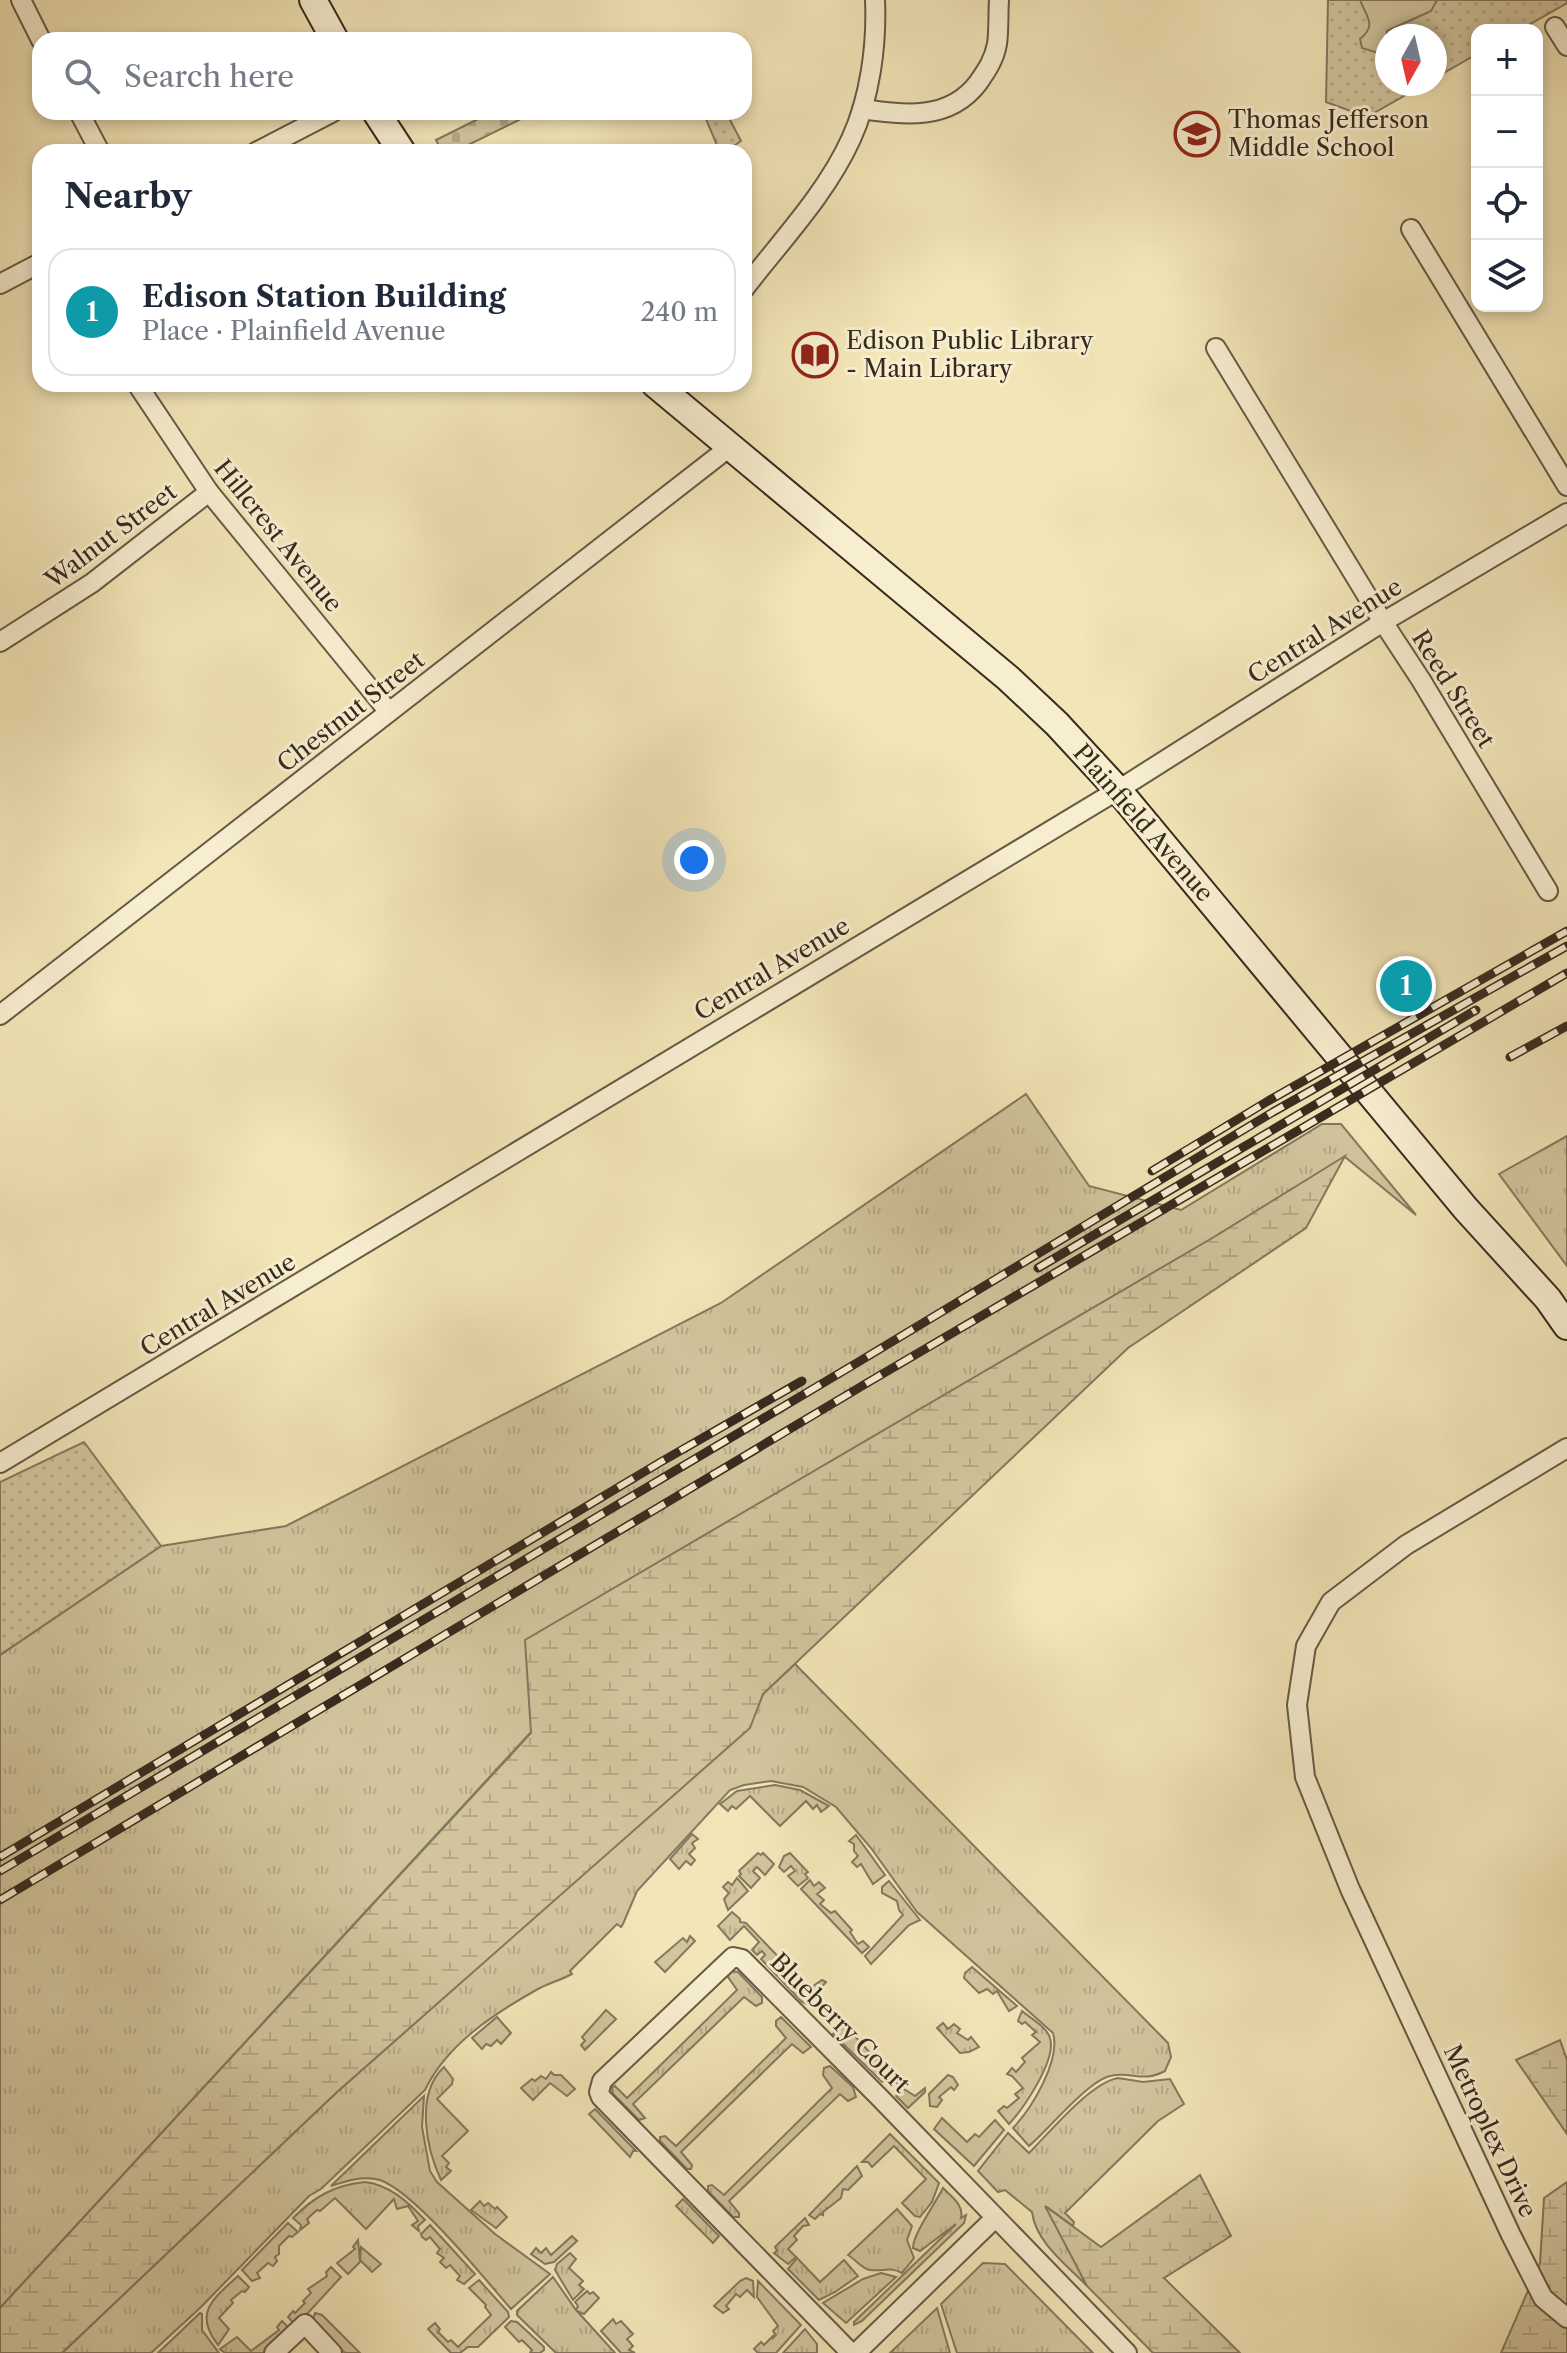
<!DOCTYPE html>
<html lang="en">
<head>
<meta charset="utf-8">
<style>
	:root { --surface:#fff; --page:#f6f6f7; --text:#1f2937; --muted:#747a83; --line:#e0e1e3; --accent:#7c3aed }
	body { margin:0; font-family:"Libre Caslon Text",serif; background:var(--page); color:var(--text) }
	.controls { position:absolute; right:24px; top:24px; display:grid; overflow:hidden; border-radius:16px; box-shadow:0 4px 12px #0003 }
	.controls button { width:72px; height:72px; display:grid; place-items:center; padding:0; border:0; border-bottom:2px solid var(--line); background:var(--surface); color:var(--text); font:40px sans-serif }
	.compass { position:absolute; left:1375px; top:24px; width:72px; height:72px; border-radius:50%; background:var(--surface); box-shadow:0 4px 12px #0003; rotate:188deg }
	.you { position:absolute; left:694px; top:860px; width:28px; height:28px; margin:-20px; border:6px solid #fff; border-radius:50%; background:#1a73e8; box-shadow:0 0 0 12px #1a73e833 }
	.badge { display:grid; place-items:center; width:52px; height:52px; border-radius:50%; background:var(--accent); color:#fff; font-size:26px; font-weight:700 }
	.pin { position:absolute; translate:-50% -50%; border:4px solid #fff; box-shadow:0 2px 8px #0006 }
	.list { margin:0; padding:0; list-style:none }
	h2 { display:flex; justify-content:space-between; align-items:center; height:104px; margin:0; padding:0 32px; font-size:34px }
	h2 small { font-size:26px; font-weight:400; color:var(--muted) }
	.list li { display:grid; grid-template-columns:52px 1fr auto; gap:24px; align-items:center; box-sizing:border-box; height:128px; margin:0 16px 16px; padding:0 16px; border:2px solid var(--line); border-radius:24px }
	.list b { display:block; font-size:30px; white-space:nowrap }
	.list p { margin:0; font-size:26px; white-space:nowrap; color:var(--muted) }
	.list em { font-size:26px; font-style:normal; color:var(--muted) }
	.icon { flex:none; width:44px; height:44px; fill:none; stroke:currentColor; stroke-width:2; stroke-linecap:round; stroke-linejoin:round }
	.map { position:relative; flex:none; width:1567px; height:2353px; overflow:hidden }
	.search { position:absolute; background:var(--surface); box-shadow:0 4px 12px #0003; left:32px; top:32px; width:720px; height:88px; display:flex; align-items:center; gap:20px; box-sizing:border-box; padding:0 28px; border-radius:24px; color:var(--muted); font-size:30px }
	.panel { position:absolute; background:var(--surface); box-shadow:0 4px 12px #0003; left:32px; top:144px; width:720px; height:248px; border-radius:24px }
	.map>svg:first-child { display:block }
	.grass { fill:url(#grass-tufts); stroke:#84785e; stroke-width:2 }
	.wetland { fill:url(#wetland-marsh); stroke:#84785e; stroke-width:2 }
	.cemetery { fill:url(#cemetery-stones); stroke:#84785e; stroke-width:2 }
	.park { fill:url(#park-dots); stroke:#84785e; stroke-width:2 }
	.garden { fill:#d2c59d; stroke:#84785e; stroke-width:2 }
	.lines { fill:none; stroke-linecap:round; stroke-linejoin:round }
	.street-casing { stroke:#665a44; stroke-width:22 }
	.secondary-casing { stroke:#372b1e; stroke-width:30 }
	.street { stroke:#f7eed0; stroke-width:18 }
	.secondary { stroke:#f7eed0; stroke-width:26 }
	.rail-casing { stroke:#372b1e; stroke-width:9 }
	.rail { stroke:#f7eed0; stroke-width:6; stroke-dasharray:18; stroke-linecap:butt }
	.labels { text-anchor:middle; stroke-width:6; stroke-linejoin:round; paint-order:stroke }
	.poi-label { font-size:24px; fill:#372b1e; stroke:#f7eed0; text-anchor:start }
	.street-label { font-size:24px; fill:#372b1e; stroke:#f7eed0 }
</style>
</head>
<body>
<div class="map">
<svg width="1567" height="2353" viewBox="0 0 1567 2353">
	<defs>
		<pattern id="grass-tufts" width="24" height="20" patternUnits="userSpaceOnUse" patternTransform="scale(2)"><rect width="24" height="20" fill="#d2c59d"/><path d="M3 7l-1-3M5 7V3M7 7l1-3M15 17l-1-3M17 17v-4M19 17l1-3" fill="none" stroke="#b5a987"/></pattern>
		<pattern id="wetland-marsh" width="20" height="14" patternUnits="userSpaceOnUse" patternTransform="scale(2)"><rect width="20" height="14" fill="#d2c59d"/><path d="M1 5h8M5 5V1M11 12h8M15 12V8" fill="none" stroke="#b5a987"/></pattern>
		<pattern id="cemetery-stones" width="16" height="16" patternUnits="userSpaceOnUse" patternTransform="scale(2)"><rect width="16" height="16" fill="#d2c59d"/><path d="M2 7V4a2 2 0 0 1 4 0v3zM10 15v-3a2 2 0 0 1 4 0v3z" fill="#b5a987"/></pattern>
		<pattern id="park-dots" width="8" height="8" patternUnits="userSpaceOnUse" patternTransform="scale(2)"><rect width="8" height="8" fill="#d2c59d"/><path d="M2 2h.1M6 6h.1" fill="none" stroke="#b5a987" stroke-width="1.8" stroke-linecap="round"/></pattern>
	</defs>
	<rect width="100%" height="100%" fill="#f2e5b7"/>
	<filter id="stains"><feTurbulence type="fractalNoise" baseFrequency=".0025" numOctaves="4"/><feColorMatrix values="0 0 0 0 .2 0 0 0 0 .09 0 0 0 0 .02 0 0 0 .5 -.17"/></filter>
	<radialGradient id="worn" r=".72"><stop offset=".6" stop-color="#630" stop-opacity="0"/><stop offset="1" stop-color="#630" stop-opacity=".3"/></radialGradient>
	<g class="grass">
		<polygon points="1026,1094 1089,1186 1181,1210 1322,1124 1341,1124 1416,1215 1345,1157 1219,1234 531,1732 0,2308 0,1655 161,1546 286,1526 721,1303"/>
		<polygon points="1567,1136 1567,1266 1499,1174"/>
		<path d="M 795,1664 L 1168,2043 L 1171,2057 L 1165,2071 C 1143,2083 1131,2071 1110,2076 C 1088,2081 1048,2130 1029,2146 L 1013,2128 C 1032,2108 1061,2060 1053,2033 L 917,1912 L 871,1848 L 836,1807 L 803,1787 L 771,1781 L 744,1785 L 730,1790 L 637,1891 L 623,1924 L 621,1927 L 617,1924 L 570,1971 L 572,1974 C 561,1980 549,1983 538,1989 C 495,2013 447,2044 425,2090 L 321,2189 L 309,2196 L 201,2307 L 151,2353 L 62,2353 L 337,2092 L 749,1728 L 763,1694 Z"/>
		<polygon points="775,1785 800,1790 829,1806 821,1812 817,1805 813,1809 806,1801 780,1826 750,1796 736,1809 732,1806 728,1811 720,1804 737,1791"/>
		<polygon points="692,1834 698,1839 692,1843 695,1848 689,1854 695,1860 691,1865 686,1861 679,1869 670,1859"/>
		<polygon points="856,1835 885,1875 873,1884 861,1864 857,1867 852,1862 858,1856 854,1851 854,1844 849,1841"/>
		<polygon points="758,1853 761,1855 763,1853 774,1864 765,1875 757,1867 753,1871 760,1878 751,1888 739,1876 741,1874 739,1871"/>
		<polygon points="790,1853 808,1872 805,1874 808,1878 798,1886 788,1876 795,1871 791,1866 784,1872 779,1867 784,1856"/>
		<polygon points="737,1878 748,1891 728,1910 724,1899 729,1893 723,1887 728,1882 732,1885"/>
		<polygon points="810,1880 814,1886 819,1882 825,1888 817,1894 824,1900 820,1904 831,1913 835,1911 852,1930 850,1932 858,1944 863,1941 869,1947 862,1953 801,1889"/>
		<polygon points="889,1881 920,1920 909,1925 871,1964 865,1956 903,1915 899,1910 897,1901 882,1893 882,1887"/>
		<polygon points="732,1912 740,1919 740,1922 746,1923 809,1989 822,1980 826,1982 807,2004 802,2002 761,1959 765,1955 762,1951 757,1955 752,1950 759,1942 744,1926 730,1940 718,1926"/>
		<polygon points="690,1936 695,1941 665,1972 655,1962 683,1938 687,1942"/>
		<polygon points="972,1967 1017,2006 1009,2011 997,1991 993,1994 987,1989 979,1993 964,1978 965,1973"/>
		<polygon points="730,1971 738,1972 762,1997 762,2003 756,2006 744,1997 633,2104 645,2118 639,2120 613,2094 612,2088 615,2086 627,2098 737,1990 728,1977"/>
		<polygon points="606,2010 616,2019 585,2050 581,2045 585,2041 582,2037"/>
		<path d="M 1022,2011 C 1030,2018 1047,2027 1050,2038 C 1057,2060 1023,2109 1009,2124 L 998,2111 L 1004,2106 L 1007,2108 L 1019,2098 L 1015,2094 L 1023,2088 L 1012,2076 L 1007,2074 L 1012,2068 L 1016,2072 L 1025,2062 L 1022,2058 L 1040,2042 L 1032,2035 L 1036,2032 L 1025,2022 L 1022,2024 L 1018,2021 Z"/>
		<polygon points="497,2017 511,2033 501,2044 497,2040 491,2046 486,2044 482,2049 472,2038"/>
		<polygon points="781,2017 811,2047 803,2053 792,2044 681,2152 692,2165 691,2169 687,2169 660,2141 660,2137 665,2136 676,2146 786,2038 776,2026 776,2021"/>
		<polygon points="843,2023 872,2055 904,2083 904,2089 915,2096 925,2088 925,2092 908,2108 896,2096 903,2089 889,2076 882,2082 833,2034"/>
		<polygon points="943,2023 948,2029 954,2024 960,2029 957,2033 968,2040 971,2037 979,2047 969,2052 960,2053 937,2028"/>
		<polygon points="830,2066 853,2087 856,2097 848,2101 840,2094 729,2201 739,2213 739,2217 733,2217 708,2191 708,2186 712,2185 724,2195 832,2088 823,2075 824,2068"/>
		<path d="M 444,2067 L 453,2079 L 452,2084 L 437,2099 L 468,2131 L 442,2156 L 449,2163 L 446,2167 L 451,2171 L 441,2180 C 426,2148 415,2094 444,2067 Z"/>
		<polygon points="551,2072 554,2075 561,2075 575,2089 567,2096 550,2083 533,2100 521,2088 532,2079 535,2081 541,2076 546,2079"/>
		<polygon points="948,2075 953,2077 958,2085 954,2090 951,2087 939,2097 942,2100 937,2107 930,2106 929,2094"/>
		<path d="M 1118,2078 L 1143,2082 L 1170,2079 L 1184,2104 L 1158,2121 L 1065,2213 L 1074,2222 L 1073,2226 L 1047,2207 L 1087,2286 C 1067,2265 1036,2243 1032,2212 L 1005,2190 L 998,2192 L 978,2171 L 1008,2133 L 1029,2153 C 1050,2132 1090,2083 1118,2078 Z"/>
		<path d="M 424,2096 L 422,2127 L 430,2171 L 437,2182 L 495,2234 L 550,2274 L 511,2309 C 483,2277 416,2193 380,2180 C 364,2175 346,2181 331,2186 Z"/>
		<polygon points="595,2109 636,2151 633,2151 630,2157 589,2114"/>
		<polygon points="942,2118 967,2142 975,2134 979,2137 995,2120 1004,2130 974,2166 934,2129"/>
		<polygon points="890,2134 939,2183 932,2202 920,2217 915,2216 902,2203 926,2179 894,2146 872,2167 868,2162 862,2162"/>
		<polygon points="857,2166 862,2176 848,2190 843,2189 841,2198 823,2212 823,2215 820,2214 815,2219 809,2215"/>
		<path d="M 365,2182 C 390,2185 408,2202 425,2220 L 418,2226 L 419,2231 L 412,2225 L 418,2221 L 408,2206 L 397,2209 L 394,2199 L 366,2229 L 335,2198 L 320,2211 L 317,2210 L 307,2219 L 309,2223 L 300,2230 L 301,2225 L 293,2218 C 314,2197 334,2185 365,2182 Z"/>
		<path d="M 943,2188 C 952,2197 964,2205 961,2218 L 966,2215 L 964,2223 L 862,2321 L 854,2325 L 854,2322 L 956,2224 L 920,2251 L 913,2248 C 913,2234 935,2204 943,2188 Z"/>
		<polygon points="683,2199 719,2236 713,2243 676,2206"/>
		<polygon points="480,2201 484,2206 488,2203 495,2209 497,2207 507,2217 496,2228 471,2210"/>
		<path d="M 897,2209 L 912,2226 L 907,2240 L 914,2258 L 902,2273 C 889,2266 883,2272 870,2270 C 862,2269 855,2259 848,2255 Z"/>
		<polygon points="805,2218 809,2225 803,2226 794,2236 797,2240 788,2249 796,2257 788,2264 774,2253 777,2251 775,2247"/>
		<polygon points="288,2223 298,2232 292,2237 289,2236 279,2246 279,2254 275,2257 277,2261 273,2266 268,2263 257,2273 260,2278 252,2281 242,2270"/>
		<polygon points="430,2225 475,2274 464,2284 457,2280 460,2276 450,2265 446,2268 440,2262 444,2258 437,2253 440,2249 430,2237 426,2240 422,2237 421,2234"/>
		<polygon points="572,2236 577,2241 554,2262 545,2264 531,2254 536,2248 541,2253 546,2248 551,2255"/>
		<polygon points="358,2240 360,2261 361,2247 381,2264 372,2272 361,2261 348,2274 337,2263 355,2249 353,2247"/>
		<polygon points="570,2253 576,2259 569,2268 583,2281 579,2285 584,2289 573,2300 555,2270 557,2264"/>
		<polygon points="797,2258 820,2282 844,2260 858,2276 835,2292 819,2300 788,2269"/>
		<polygon points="983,2263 1005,2264 1093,2353 957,2353 941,2304"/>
		<polygon points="331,2267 341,2277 296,2326 288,2317 293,2311 295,2313 305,2303 303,2301 311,2293 308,2289 327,2276 326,2272"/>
		<polygon points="881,2273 896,2277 846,2323 823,2303 863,2279"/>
		<path d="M 238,2276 L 249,2287 L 245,2292 L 242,2291 L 231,2300 L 233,2303 L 219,2318 L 229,2329 L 218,2345 C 193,2313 213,2299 238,2276 Z"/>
		<polygon points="553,2277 576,2310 578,2306 575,2302 587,2291 590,2294 593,2292 599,2298 584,2314 577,2311 615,2353 556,2353 517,2315 517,2311"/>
		<polygon points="746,2278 753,2281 754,2297 747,2290 740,2297 736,2294 726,2306 729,2309 723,2313 714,2306 740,2281"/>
		<polygon points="479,2280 508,2312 509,2317 478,2347 468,2347 460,2353 451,2353 428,2329 435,2323 440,2329 438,2332 448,2342 451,2340 458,2347 488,2318 491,2315 485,2307 486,2305 469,2288"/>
		<polygon points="758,2281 801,2325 776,2353 758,2353 754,2349 761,2342 764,2345 773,2336 773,2338 776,2335 773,2331 778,2326 757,2297"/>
		<polygon points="937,2308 950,2353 890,2353"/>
		<polygon points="200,2313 202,2314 202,2330 219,2353 158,2353"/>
		<polygon points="315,2313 322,2315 360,2353 345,2353 313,2319"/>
		<polygon points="613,2319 616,2324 621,2321 633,2334 627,2339 633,2346 629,2350 635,2353 621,2353 601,2331"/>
		<polygon points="282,2321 289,2328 267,2353 225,2353 220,2349 237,2337 251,2351 279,2330 277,2327"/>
		<polygon points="511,2321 517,2322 544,2347 544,2350 540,2353 530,2353 532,2350 522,2340 519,2342 505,2327"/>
		<polygon points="805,2329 817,2344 817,2353 783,2353"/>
	</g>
	<g class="wetland">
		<polygon points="1345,1156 1306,1228 1128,1348 763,1694 750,1728 337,2092 62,2353 0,2353 0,2308 531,1733 525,1640 1219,1234"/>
		<polygon points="1560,2040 1567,2060 1567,2134 1516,2060"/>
		<polygon points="1200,2175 1231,2236 1164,2278 1240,2353 1153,2353 1087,2286 1045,2206 1101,2247"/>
		<polygon points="1567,2182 1567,2353 1501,2353 1540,2263 1544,2198"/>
	</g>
	<polygon class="cemetery" points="492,112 535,112 454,152 442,152 436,140"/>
	<g class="park">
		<polygon points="1328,0 1567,0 1567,3 1520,30 1477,30 1477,54 1435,78 1435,36 1387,36 1387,84 1425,84 1367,117 1326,102"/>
		<polygon points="703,112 726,112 741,141 725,152 719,150"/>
		<polygon points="84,1442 161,1546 0,1655 0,1482"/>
	</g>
	<path class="garden" d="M 1360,0 L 1437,0 L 1431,11 L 1387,31 L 1387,47 L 1378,53 L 1362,48 L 1360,39 C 1377,25 1367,18 1360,0 Z"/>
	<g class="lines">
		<g class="street-casing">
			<g id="street">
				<polyline points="21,0 41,40"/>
				<polyline points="1555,27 1567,46"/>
				<path d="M 862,109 C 905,115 949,121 978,83 C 987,70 994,60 997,44 C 999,30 998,14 999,0"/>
				<polyline points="79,112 100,152"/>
				<polyline points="256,152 333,112"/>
				<polyline points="1411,229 1567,486"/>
				<polyline points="0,284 40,263"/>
				<path d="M 744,289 C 781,241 826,194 851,139 C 870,98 877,45 875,0"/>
				<polyline points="1216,348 1383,622 1421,680 1548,891"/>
				<polyline points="137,384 209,492 389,712"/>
				<polyline points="0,642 92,583 209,492"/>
				<polyline points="0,1015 731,446"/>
				<polyline points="1567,1448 1406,1545 1331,1602 1306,1646 1297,1705 1305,1777 1350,1889 1511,2235 1543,2298 1567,2318"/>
				<polyline points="0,1463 1118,790 1383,622 1567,513"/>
				<polyline points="274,2353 305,2324 332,2353"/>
				<polyline points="851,2353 601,2097 599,2092 602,2081 733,1957 742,1959 880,2098 1127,2353"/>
				<polyline points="856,2353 995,2218"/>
			</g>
		</g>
		<g class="secondary-casing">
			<g id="secondary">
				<polyline points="313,0 335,40"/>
				<polyline points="376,112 402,152"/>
				<polyline points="655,384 1008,678 1057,724 1118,790 1466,1209 1548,1299 1567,1326"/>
			</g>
		</g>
		<use href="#street" class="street"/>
		<use href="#secondary" class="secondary"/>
		<g class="rail-casing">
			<g id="rail">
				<polyline points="1510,1057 1567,1026"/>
				<polyline points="1152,1171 1268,1101 1567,931"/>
				<polyline points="1038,1268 1476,1010"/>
				<polyline points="0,1857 659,1463 802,1381"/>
				<polyline points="0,1871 855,1364 1273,1112 1567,946"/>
				<polyline points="0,1900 867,1383 1567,973"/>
			</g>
		</g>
		<use href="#rail" class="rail"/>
	</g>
	<defs>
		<g id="school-ring" transform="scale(2.3)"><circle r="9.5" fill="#f7eed0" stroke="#8f2418" stroke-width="1.5"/><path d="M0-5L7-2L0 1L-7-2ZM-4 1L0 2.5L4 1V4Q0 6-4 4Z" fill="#8f2418"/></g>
		<g id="library-ring" transform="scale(2.3)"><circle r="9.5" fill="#f7eed0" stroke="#8f2418" stroke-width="1.5"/><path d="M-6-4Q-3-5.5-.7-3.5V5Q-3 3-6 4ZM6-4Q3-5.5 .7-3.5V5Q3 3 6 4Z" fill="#8f2418"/></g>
	</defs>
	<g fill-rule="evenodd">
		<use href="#school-ring" x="1197" y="134"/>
		<use href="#library-ring" x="815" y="355"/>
	</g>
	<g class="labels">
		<g class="poi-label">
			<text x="1228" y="128">Thomas Jefferson<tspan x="1228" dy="28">Middle School</tspan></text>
			<text x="846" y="349">Edison Public Library<tspan x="846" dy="28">- Main Library</tspan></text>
		</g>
		<g class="street-label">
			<text transform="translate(111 536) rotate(-37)" y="8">Walnut Street</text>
			<text transform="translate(278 536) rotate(51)" y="8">Hillcrest Avenue</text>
			<text transform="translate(1325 631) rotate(-32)" y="8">Central Avenue</text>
			<text transform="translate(1453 689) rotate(58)" y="8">Reed Street</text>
			<text transform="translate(351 712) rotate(-38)" y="8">Chestnut Street</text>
			<text transform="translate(1143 823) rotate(49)" y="8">Plainfield Avenue</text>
			<text transform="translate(772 969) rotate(-31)" y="8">Central Avenue</text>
			<text transform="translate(218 1305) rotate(-31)" y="8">Central Avenue</text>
			<text transform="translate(840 2023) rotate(45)" y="8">Blueberry Court</text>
			<text transform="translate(1490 2131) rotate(65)" y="8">Metroplex Drive</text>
		</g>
	</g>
	<rect width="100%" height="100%" filter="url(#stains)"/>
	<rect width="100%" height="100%" fill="url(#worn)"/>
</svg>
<div class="controls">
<button>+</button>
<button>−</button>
<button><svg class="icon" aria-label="locate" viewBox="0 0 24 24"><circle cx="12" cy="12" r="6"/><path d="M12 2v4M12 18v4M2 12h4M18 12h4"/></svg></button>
<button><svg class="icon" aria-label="layers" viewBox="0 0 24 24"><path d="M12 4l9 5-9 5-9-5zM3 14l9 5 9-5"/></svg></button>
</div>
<svg class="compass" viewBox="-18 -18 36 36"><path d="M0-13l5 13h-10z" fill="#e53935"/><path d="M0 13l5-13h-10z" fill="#747a83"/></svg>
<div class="you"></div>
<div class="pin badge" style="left:1406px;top:986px;background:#0f9aa8">1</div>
<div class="search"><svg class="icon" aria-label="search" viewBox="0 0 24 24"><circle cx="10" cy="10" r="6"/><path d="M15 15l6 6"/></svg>Search here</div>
<section class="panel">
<h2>Nearby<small></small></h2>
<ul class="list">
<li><span class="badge" style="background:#0f9aa8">1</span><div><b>Edison Station Building</b><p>Place · Plainfield Avenue</p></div><em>240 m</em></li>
</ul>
</section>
</div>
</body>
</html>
